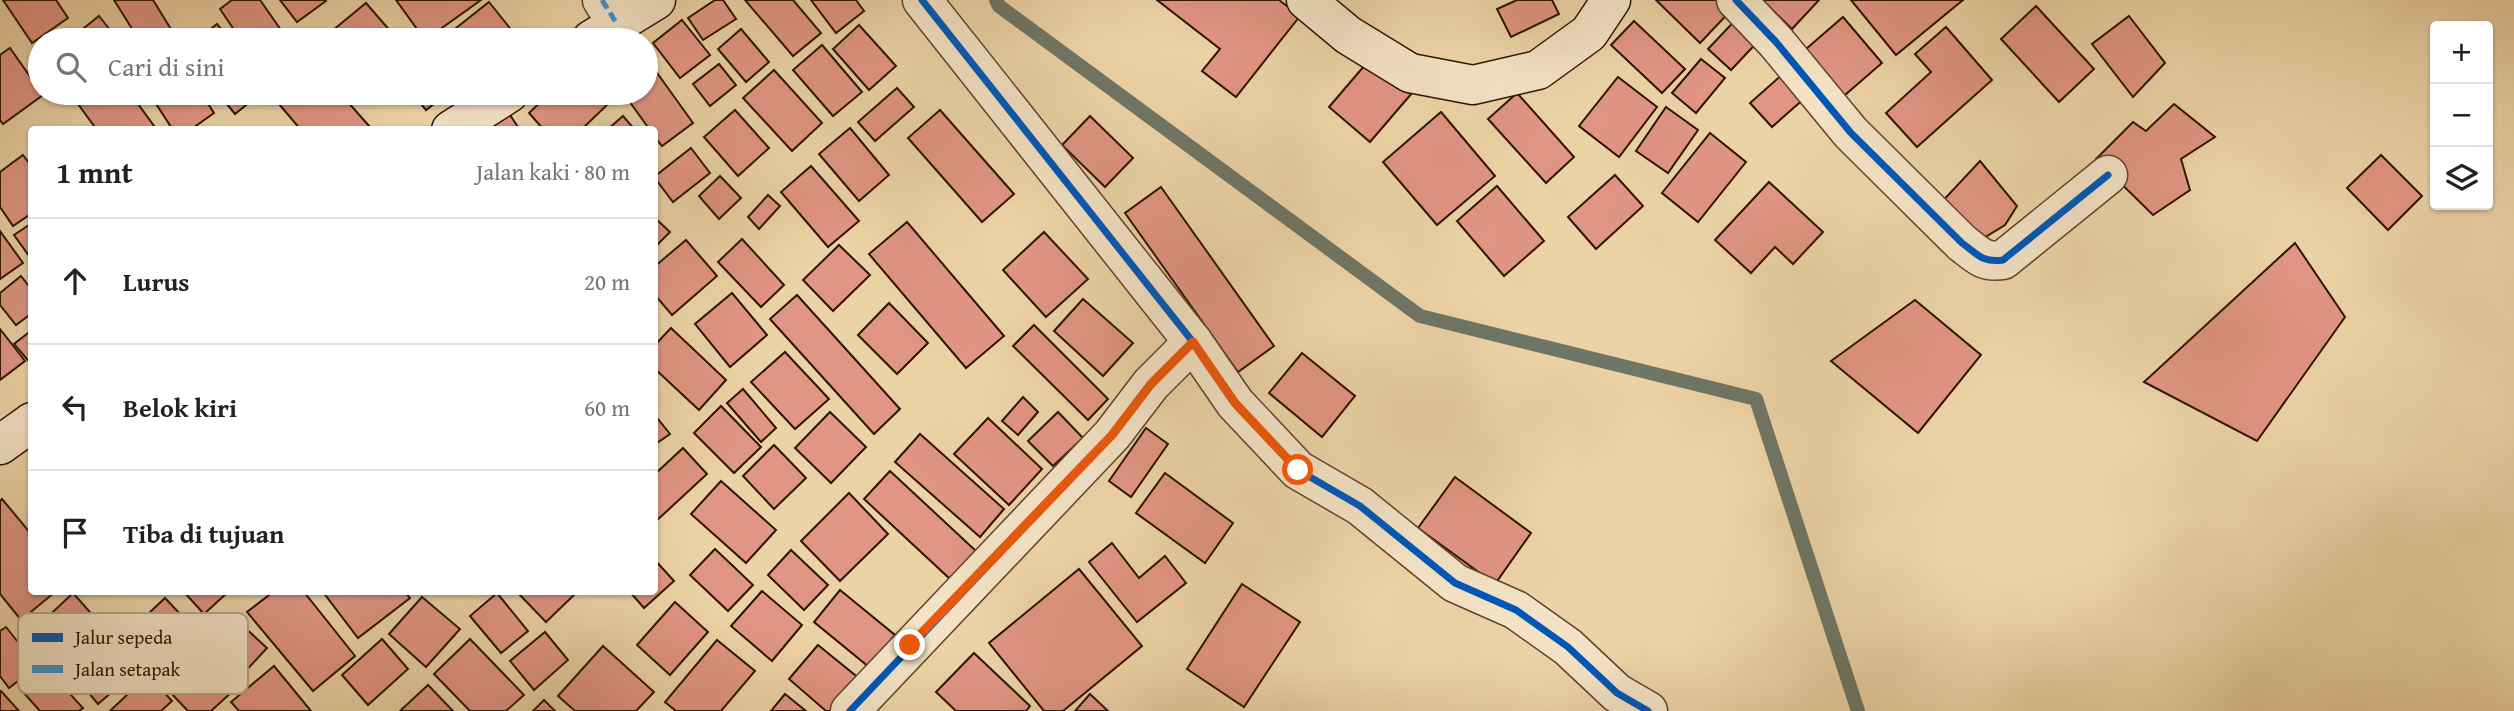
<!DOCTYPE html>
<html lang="id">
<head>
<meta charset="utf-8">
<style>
	:root { --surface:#fff; --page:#f2f2f2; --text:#222; --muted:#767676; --line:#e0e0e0 }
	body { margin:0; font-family:"Gentium Book Plus",serif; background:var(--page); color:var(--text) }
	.controls { position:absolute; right:21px; top:21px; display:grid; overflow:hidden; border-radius:7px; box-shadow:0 2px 5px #0004 }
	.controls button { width:63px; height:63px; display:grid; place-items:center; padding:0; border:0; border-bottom:2px solid var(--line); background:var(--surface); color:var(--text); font:35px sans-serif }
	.stop { position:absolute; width:21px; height:21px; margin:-16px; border:5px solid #ea580c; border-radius:50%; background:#fff }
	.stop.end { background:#ea580c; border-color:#fff; box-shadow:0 2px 7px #0008 }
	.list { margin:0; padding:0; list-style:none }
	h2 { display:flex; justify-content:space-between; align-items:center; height:91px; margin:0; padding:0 28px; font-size:30px }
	h2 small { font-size:23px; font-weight:400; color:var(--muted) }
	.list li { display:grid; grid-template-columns:46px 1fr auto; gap:21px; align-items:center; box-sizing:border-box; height:126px; padding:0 28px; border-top:2px solid var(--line) }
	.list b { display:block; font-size:26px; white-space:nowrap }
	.list em { font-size:23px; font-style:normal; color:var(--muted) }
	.icon { flex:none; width:38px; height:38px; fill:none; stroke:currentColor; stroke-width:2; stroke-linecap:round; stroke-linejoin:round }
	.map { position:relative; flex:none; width:2514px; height:711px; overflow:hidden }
	.search { position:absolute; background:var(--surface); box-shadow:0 2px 5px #0004; left:28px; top:28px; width:630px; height:77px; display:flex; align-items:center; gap:18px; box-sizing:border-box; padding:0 24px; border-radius:38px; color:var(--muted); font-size:26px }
	.panel { position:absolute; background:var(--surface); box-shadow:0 2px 5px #0004; left:28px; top:126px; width:630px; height:469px; border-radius:7px }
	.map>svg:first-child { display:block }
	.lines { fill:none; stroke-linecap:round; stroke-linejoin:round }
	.stream { stroke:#6e7665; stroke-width:14 }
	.building { fill:#e19583; stroke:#2d1403; stroke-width:2 }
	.minor-casing { stroke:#5d442c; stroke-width:41 }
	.secondary-casing { stroke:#2d1403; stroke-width:41 }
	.minor { stroke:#f3e2c5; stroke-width:38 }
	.secondary { stroke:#f3e2c5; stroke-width:38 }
	.quiet { stroke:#3c93d1; stroke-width:5; stroke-dasharray:10 5; stroke-linecap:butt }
	.cycleway-casing { stroke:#f3e2c5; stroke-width:11 }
	.cycleway { stroke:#0057b8; stroke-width:7 }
	.route { stroke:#ea580c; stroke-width:9 }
	.key { fill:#f3e2c5; stroke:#b8a48b; stroke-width:2 }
	.key-label { font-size:19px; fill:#2d1403 }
</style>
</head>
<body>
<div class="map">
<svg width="2514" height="711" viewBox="0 0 2514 711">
	<rect width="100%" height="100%" fill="#ecd3a6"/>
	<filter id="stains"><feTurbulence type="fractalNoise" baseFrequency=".00286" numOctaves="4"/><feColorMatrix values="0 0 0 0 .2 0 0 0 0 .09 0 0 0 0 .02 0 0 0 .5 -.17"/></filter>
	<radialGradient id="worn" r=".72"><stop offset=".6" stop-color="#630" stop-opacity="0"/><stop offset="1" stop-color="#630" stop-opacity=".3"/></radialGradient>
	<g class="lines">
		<polyline class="stream" points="996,0 999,6 1420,316 1756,399 1858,711"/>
	</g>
	<g class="building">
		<polygon points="3,0 56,0 68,18 32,43"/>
		<polygon points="114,0 153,0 174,34 165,40 139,40"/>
		<polygon points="232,0 260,0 288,40 241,40 220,9"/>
		<polygon points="280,0 325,0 326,1 297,22"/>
		<polygon points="396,0 481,0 425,40"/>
		<polygon points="715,0 723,0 736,19 703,40 688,18"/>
		<polygon points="745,0 793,0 821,33 793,56"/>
		<polygon points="811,0 856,0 864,11 836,33"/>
		<polygon points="1157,0 1279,0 1300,16 1236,97 1202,71 1220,49"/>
		<polygon points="1517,0 1552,0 1559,14 1511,37 1497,9"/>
		<polygon points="1656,0 1733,0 1737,4 1700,43"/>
		<polygon points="1762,0 1819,0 1792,29"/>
		<polygon points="1851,0 1963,0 1896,55"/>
		<polygon points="489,2 517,37 514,40 441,40"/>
		<polygon points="366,3 398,40 321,40"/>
		<polygon points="2036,6 2094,69 2059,102 2001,39"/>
		<polygon points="1743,12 1765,34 1731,70 1708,49"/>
		<polygon points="99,16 118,40 69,40"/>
		<polygon points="2129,16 2165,63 2133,97 2092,44"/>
		<polygon points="1843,17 1882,63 1838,101 1799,55"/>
		<polygon points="682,20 710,55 680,78 653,43"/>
		<polygon points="1634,21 1685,69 1662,93 1611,45"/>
		<polygon points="217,24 230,40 197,40"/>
		<polygon points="859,25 896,66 869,90 833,49"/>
		<polygon points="1946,27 1992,80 1917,147 1886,113 1931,72 1915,54"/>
		<polygon points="741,29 769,62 746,82 718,49"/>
		<polygon points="822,45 862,92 833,116 793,70"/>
		<polygon points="10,48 43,95 3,124 0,120 0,55"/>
		<polygon points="1371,58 1412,93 1370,142 1329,107"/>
		<polygon points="1701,59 1725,78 1696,113 1672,93"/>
		<polygon points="719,64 736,85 710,106 693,84"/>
		<polygon points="655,70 693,123 662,146 654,136 654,130 650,130 624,94 646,93 646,77"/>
		<polygon points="774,70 822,123 792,151 743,98"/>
		<polygon points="1784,73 1806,97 1772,127 1750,103"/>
		<polygon points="1618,77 1657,107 1619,157 1579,126"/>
		<polygon points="897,88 914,107 875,141 858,122"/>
		<polygon points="70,93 130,93 157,130 97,130"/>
		<polygon points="149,93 201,93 214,113 190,130 173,130"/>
		<polygon points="218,93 261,93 235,114"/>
		<polygon points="277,93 340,93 370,127 367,130 301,130 273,97"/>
		<polygon points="412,93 448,93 426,110"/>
		<polygon points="550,93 597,93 608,104 581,130 544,130 529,113"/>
		<polygon points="1517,93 1574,157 1546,183 1488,119"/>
		<polygon points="2174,104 2215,137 2181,159 2190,190 2153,215 2096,159 2133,122 2146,131"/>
		<polygon points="1666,107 1698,130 1668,173 1636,151"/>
		<polygon points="735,110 769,148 738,176 704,137"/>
		<polygon points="940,110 1014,194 982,222 908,138"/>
		<polygon points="508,112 520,130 485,130"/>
		<polygon points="1441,112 1495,176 1437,225 1383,162"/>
		<polygon points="623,116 635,130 607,130"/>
		<polygon points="1090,116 1133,158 1105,187 1062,145"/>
		<polygon points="850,128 889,175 859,201 819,154"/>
		<polygon points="1710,133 1746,162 1698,222 1662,193"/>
		<polygon points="691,148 710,173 673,202 654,177"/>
		<polygon points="23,155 32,167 32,213 13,226 0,207 0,172"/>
		<polygon points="2381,155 2422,196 2388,230 2347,188"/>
		<polygon points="1980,161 2017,206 2005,225 1982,239 1937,207"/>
		<polygon points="811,166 859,221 828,247 781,192"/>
		<polygon points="1615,175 1643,206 1596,249 1568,217"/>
		<polygon points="720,176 741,198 719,219 699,196"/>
		<polygon points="1769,182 1823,232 1793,264 1775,247 1751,273 1715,240"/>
		<polygon points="1497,186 1544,241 1504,276 1457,221"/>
		<polygon points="1161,187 1274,346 1238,372 1125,213"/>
		<polygon points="768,195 780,206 759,229 748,217"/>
		<polygon points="654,217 670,232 654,248"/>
		<polygon points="907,222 1004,336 966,368 869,254"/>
		<polygon points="32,223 32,260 14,235"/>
		<polygon points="0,231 23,263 0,279"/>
		<polygon points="1044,232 1088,279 1046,317 1003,270"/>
		<polygon points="742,239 784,285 761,307 718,262"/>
		<polygon points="686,240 717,276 672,315 654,294 654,267"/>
		<polygon points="2295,243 2345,317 2257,441 2144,382"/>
		<polygon points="839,245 870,275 833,311 803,280"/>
		<polygon points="21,276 32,290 32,313 16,325 0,305 0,293"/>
		<polygon points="732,293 767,335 730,367 695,324"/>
		<polygon points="797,295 900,409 874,434 770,319"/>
		<polygon points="1083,299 1133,343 1103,376 1054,331"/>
		<polygon points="1915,300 1981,355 1918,433 1831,361"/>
		<polygon points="889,303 928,343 897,374 858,335"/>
		<polygon points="1034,325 1108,399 1088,420 1013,346"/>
		<polygon points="671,328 726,380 699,410 654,368 654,346"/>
		<polygon points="0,329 25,361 0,380"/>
		<polygon points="32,330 32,365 14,344"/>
		<polygon points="785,352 829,399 795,429 751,382"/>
		<polygon points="1302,353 1355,396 1322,437 1269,393"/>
		<polygon points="743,389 776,428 761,442 727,403"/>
		<polygon points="1023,397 1038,412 1018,435 1002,421"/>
		<polygon points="721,406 761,447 734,473 694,433"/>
		<polygon points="830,412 866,447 831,483 795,448"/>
		<polygon points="1058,412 1083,438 1053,466 1028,441"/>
		<polygon points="654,414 670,434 654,445"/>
		<polygon points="988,418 1042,469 1009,505 954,454"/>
		<polygon points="1146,428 1168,444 1131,497 1109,481"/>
		<polygon points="920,434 1004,509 980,537 895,462"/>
		<polygon points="774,445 806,478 774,509 743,476"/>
		<polygon points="683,448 707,474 654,523 654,475"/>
		<polygon points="890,471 976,551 950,579 864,499"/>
		<polygon points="1165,473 1233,523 1205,563 1136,513"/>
		<polygon points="1455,477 1531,533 1495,584 1418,528"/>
		<polygon points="721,481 776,530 746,563 691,514"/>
		<polygon points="849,493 888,534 840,581 801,541"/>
		<polygon points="2,499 32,535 32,592 55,592 21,620 0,594 0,501"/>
		<polygon points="1112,543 1139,578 1165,556 1186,583 1137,622 1089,562"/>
		<polygon points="715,549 753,585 728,611 690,575"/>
		<polygon points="791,550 828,585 804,610 768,575"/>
		<polygon points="654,559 674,581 644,608 630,592 654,592"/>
		<polygon points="1079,569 1142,646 1063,711 1044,711 989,643"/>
		<polygon points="1242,584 1300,622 1244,707 1187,669"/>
		<polygon points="840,590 895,635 869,667 814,622"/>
		<polygon points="762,591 802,625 772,661 731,626"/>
		<polygon points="184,592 228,592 204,614"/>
		<polygon points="273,592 304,592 355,656 313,691 247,612"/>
		<polygon points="323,592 405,592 410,598 358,638"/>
		<polygon points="517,592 577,592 546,622"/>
		<polygon points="73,593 104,628 70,660 38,626"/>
		<polygon points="497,593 528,631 501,653 470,616"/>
		<polygon points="422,597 460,629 426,667 389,634"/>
		<polygon points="165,598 201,636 164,670 129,632"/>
		<polygon points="675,602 708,632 670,675 637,645"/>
		<polygon points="230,614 267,648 242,675 205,640"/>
		<polygon points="6,627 37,666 9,688 0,676 0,631"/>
		<polygon points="545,632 568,660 534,690 510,661"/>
		<polygon points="116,635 142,666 98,704 72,673"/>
		<polygon points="382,639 408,669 368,705 342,675"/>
		<polygon points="470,639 524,695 506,711 470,711 434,674"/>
		<polygon points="717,640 755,671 721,711 676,711 665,702"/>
		<polygon points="818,645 861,680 835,711 826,711 789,679"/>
		<polygon points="603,646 654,692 636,711 575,711 558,696"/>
		<polygon points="974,653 1030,706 1026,711 956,711 936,692"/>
		<polygon points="199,655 233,691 211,711 188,711 165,687"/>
		<polygon points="274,666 311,711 239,711 231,702"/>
		<polygon points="48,670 83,708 79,711 40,711 23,692"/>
		<polygon points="148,675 172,701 161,711 110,711"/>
		<polygon points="428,685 453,711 400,711"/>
		<polygon points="0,691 1,691 19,711 0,711"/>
		<polygon points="785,694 806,711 771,711"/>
		<polygon points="1090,694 1108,711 1075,711"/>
		<polygon points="544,700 555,711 533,711"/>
	</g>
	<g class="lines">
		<g class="minor-casing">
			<g id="minor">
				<polyline points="602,0 617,24"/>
				<polyline points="922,0 1193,342 1235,403 1298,470 1360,506 1455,583 1516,610 1568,647 1617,693 1648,711"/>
				<path d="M 1736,0 L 1776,42 L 1851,133 L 1962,243 C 1978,255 1983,263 2003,260 L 2108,175"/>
				<polyline points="850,711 1112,435 1151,384 1193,342"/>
			</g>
		</g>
		<g class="secondary-casing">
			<g id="secondary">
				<polyline points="1306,0 1348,35 1410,73 1473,85 1538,70 1589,33 1611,0"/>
				<polyline points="591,40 656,0"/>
				<polyline points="451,130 509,93"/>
				<polyline points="0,445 32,422"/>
			</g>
		</g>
		<use href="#minor" class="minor"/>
		<use href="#secondary" class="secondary"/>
		<polyline class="quiet" points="602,0 617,24"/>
		<g class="cycleway-casing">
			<g id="cycleway">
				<polyline points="922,0 1193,342 1235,403 1298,470 1360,506 1455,583 1516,610 1568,647 1617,693 1648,711"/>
				<path d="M 1736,0 L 1776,42 L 1851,133 L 1962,243 C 1978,255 1983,263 2003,260 L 2108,175"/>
				<polyline points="850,711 1112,435 1151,384 1193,342"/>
			</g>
		</g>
		<use href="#cycleway" class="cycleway"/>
	</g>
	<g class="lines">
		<polyline class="route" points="910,645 1112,435 1151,384 1193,342 1235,403 1298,470"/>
	</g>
	<rect x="18" y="613" width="230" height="81" rx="10" class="key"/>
	<rect x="32" y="633" width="31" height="9" fill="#0057b8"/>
	<rect x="32" y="665" width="31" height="8" fill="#3c93d1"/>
	<g class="key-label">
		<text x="75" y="644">Jalur sepeda</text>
		<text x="75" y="676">Jalan setapak</text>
	</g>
	<rect width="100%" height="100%" filter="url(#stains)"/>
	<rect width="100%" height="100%" fill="url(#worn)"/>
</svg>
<div class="controls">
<button>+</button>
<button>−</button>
<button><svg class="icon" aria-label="layers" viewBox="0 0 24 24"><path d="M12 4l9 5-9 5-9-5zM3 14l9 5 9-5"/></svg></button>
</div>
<div class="stop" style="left:1298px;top:470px"></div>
<div class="stop end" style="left:910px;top:645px"></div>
<div class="search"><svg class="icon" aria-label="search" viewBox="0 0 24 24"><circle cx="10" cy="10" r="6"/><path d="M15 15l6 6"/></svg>Cari di sini</div>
<section class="panel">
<h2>1 mnt<small>Jalan kaki · 80 m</small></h2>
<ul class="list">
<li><svg class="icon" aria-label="ahead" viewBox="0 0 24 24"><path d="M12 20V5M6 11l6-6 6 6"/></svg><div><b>Lurus</b></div><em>20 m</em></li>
<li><svg class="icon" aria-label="left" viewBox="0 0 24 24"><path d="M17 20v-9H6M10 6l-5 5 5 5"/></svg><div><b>Belok kiri</b></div><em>60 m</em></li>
<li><svg class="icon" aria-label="arrive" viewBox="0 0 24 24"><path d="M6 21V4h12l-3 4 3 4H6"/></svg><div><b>Tiba di tujuan</b></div></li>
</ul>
</section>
</div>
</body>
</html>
